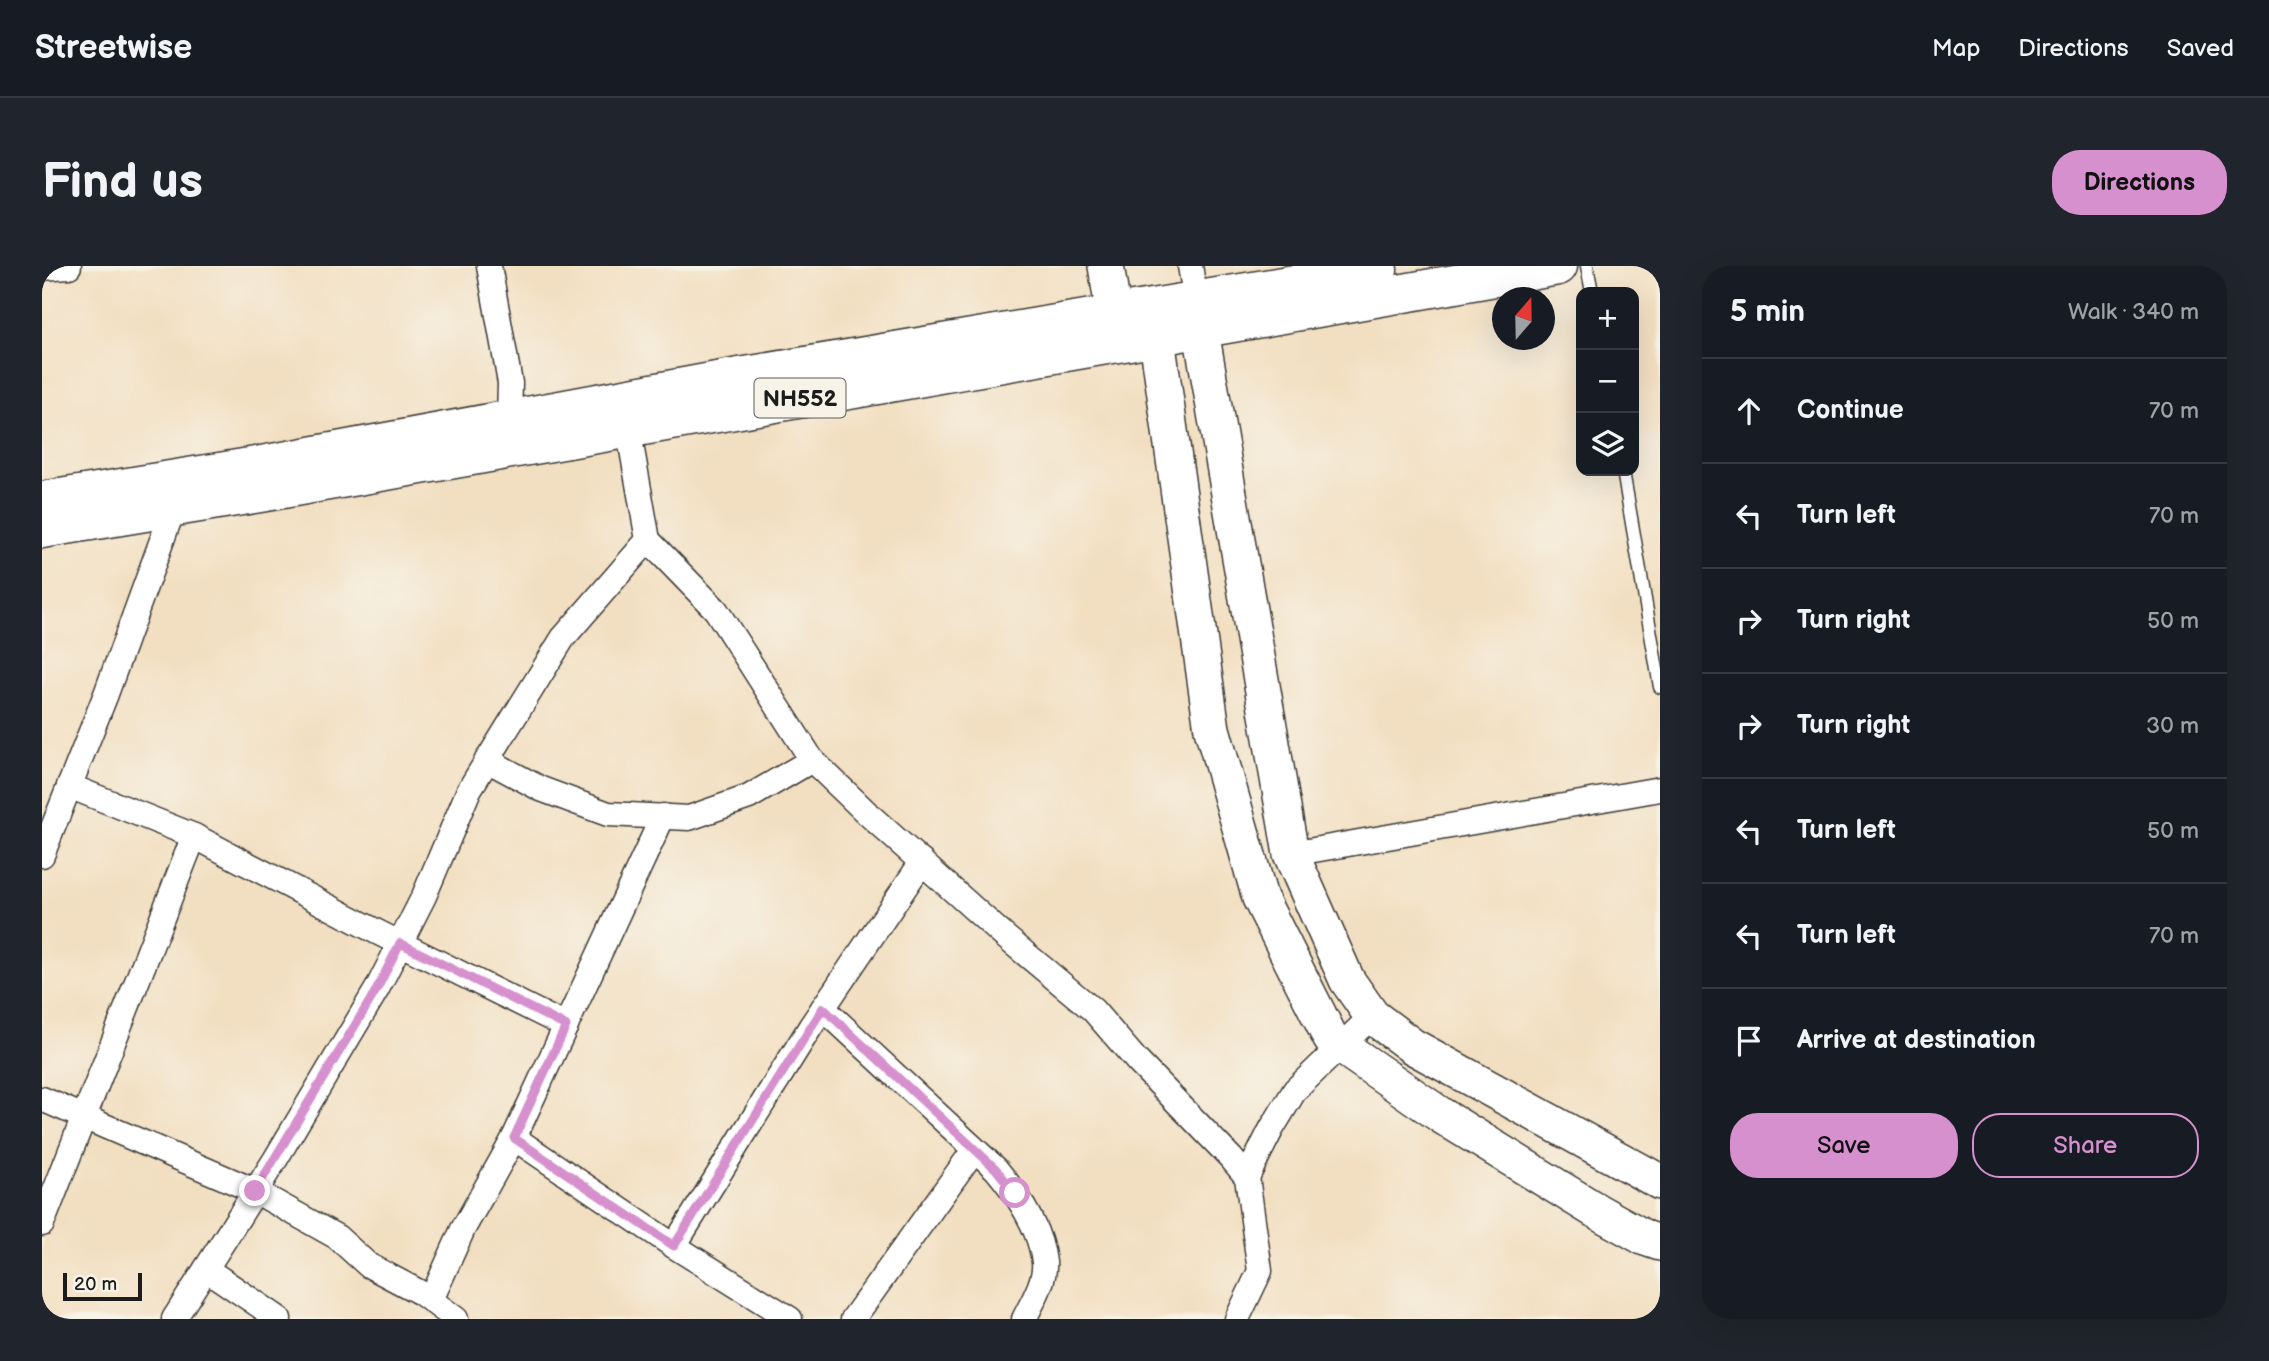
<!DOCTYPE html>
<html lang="en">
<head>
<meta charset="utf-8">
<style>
	:root { --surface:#171b24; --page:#20242c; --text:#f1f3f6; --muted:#9ea1a6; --line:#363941; --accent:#d690ce }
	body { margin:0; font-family:"Balsamiq Sans",sans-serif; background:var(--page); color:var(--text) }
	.controls { position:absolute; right:21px; top:21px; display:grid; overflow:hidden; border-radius:14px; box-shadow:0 7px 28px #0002 }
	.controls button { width:63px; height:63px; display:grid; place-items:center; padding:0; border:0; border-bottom:2px solid var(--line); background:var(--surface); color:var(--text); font:35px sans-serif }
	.compass { position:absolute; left:1450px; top:21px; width:63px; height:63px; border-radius:50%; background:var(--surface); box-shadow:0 7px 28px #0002; rotate:20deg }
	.scale { position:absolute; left:21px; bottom:18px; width:79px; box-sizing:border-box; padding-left:7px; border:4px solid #1c1c1c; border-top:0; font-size:19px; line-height:24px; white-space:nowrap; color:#1c1c1c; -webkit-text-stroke:5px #f7f3e8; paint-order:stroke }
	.stop { position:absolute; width:21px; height:21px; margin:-16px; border:5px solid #d690ce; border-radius:50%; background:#fff }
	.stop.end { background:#d690ce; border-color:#fff; box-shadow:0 2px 7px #0008 }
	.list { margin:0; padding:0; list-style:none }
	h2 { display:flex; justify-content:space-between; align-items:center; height:91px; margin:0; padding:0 28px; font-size:30px }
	h2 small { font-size:23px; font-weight:400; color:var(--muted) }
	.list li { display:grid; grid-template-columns:46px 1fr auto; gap:21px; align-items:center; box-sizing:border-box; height:105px; padding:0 28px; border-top:2px solid var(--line) }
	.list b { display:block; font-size:26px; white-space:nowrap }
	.list em { font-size:23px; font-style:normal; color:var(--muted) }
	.actions { display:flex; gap:14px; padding:21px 28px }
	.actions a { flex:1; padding:16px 0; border:2px solid var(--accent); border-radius:28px; text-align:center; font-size:24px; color:var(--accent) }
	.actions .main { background:var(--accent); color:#111 }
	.icon { flex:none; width:38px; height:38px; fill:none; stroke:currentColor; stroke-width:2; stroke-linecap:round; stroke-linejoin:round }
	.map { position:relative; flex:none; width:1618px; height:1053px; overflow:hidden; border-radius:28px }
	header { display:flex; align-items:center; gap:42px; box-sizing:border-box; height:98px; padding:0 35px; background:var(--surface); border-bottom:2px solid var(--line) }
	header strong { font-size:33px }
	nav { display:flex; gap:38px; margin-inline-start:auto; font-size:24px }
	.intro { display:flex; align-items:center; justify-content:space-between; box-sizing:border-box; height:168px; padding:0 42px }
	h1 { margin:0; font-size:49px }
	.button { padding:18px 32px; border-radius:28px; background:var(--accent); color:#111; font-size:24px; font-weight:700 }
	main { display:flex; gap:42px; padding:0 42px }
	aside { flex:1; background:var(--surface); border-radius:28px; box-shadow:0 7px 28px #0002 }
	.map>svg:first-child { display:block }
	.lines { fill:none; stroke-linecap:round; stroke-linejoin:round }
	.lane-casing { stroke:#3c3935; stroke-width:15 }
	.street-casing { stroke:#3c3935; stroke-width:27 }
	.secondary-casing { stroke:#3c3935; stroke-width:38 }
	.highway-casing { stroke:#3c3935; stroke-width:41 }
	.lane { stroke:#fff; stroke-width:12 }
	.street { stroke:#fff; stroke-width:24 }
	.secondary { stroke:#fff; stroke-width:35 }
	.highway { stroke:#fff; stroke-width:38 }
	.route { stroke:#d690ce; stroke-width:9 }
	.labels { text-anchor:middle; stroke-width:5; stroke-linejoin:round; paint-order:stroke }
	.shield { fill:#f7f3e8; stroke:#5e5c59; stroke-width:2 }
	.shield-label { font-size:23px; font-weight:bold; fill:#1c1c1c }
</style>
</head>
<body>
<header>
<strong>Streetwise</strong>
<nav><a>Map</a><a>Directions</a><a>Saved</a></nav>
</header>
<div class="intro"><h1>Find us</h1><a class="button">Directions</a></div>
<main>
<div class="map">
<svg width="1618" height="1053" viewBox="0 0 1618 1053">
	<rect width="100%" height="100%" fill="#f7f3e8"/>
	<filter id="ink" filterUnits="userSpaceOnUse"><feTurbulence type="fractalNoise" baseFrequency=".0143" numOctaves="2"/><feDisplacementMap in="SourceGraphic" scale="14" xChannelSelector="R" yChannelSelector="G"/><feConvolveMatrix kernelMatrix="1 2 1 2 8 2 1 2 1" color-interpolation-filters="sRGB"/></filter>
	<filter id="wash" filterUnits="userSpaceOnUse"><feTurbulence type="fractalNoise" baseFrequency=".00686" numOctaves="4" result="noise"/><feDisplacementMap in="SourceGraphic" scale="28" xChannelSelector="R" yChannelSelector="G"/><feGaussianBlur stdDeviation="1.57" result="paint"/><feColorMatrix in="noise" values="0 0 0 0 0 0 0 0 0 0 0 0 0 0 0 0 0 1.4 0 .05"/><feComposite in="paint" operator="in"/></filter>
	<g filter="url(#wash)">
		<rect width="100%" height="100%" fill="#f2dfc1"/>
	</g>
	<g filter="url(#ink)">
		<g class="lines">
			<g class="lane-casing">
				<g id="lane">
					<polyline points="1545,0 1550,26"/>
					<polyline points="1581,205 1618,421"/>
				</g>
			</g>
			<g class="street-casing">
				<g id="street">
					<polyline points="447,0 468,117 467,153"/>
					<polyline points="1148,0 1154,35"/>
					<polyline points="0,2 27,0"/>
					<polyline points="445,494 499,523 566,548 647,552 707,531 770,494 674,344 606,274"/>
					<polyline points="770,494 826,548 961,669 1051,744 1095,795 1189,892 1205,911 1230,862 1253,824 1330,750"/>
					<polyline points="27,520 152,570 337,667 524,760"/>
					<polyline points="1249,588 1618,523"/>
					<polyline points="0,589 64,428 132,241 130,233"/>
					<path d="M 781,742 L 954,903 C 975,928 998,962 1002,996 C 1004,1014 990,1037 982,1053"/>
					<polyline points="0,833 213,925 295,971 326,999 379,1027 414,1053"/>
					<polyline points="472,872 632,980 748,1053"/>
					<polyline points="0,958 152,570"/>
					<polyline points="632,980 769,760 880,596"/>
					<polyline points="164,1003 237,1053"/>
					<polyline points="389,1034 421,963 472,872 621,550"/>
					<polyline points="132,1053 233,894 335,723 382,630 427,524 521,372 606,274 584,150"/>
					<polyline points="811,1053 932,884"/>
					<polyline points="1195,1053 1218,1005 1205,911"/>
				</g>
			</g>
			<g class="secondary-casing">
				<g id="secondary">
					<polyline points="1064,0 1072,49"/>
					<polyline points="1154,36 1249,588 1305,714 1330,750 1370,780 1618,916"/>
					<polyline points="1111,44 1170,463 1218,632 1289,773 1400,850 1553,944 1603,972 1618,977"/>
				</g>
			</g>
			<g class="highway-casing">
				<g id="highway">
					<polyline points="0,235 214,200 686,113 1336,4"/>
					<polyline points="0,263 218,227 1516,0"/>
				</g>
			</g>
			<use href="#lane" class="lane"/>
			<use href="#street" class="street"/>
			<use href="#secondary" class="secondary"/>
			<use href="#highway" class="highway"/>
		</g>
	</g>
	<g class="lines" filter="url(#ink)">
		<polyline class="route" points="213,925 335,723 358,677 524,760 472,872 632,980 781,742 954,903 973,927"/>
	</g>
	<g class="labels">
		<rect class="shield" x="712.5" y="112.5" width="91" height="39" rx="5"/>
		<g class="shield-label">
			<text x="758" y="140">NH552</text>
		</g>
	</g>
</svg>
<div class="controls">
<button>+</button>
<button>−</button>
<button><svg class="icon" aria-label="layers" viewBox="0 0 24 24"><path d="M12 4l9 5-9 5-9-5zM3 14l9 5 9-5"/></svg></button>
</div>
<svg class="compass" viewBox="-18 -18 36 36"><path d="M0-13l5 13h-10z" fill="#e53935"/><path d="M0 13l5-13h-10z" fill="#9ea1a6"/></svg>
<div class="scale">20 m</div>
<div class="stop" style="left:973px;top:927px"></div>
<div class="stop end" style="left:213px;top:925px"></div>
</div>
<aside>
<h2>5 min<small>Walk · 340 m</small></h2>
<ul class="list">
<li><svg class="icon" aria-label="ahead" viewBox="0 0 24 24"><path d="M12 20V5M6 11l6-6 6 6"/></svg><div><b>Continue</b></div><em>70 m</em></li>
<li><svg class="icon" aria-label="left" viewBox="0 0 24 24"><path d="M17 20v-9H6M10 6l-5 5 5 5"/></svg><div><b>Turn left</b></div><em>70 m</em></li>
<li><svg class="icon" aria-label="right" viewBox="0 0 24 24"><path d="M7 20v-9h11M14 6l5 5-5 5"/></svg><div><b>Turn right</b></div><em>50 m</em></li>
<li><svg class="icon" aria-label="right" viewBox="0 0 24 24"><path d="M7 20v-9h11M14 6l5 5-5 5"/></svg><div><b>Turn right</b></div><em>30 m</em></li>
<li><svg class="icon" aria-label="left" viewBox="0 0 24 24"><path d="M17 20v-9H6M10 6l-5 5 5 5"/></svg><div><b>Turn left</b></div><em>50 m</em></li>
<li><svg class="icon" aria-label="left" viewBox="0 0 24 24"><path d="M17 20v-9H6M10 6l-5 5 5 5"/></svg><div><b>Turn left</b></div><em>70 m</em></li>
<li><svg class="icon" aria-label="arrive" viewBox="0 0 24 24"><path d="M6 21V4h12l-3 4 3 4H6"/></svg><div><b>Arrive at destination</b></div></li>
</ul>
<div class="actions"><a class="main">Save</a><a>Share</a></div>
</aside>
</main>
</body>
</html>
